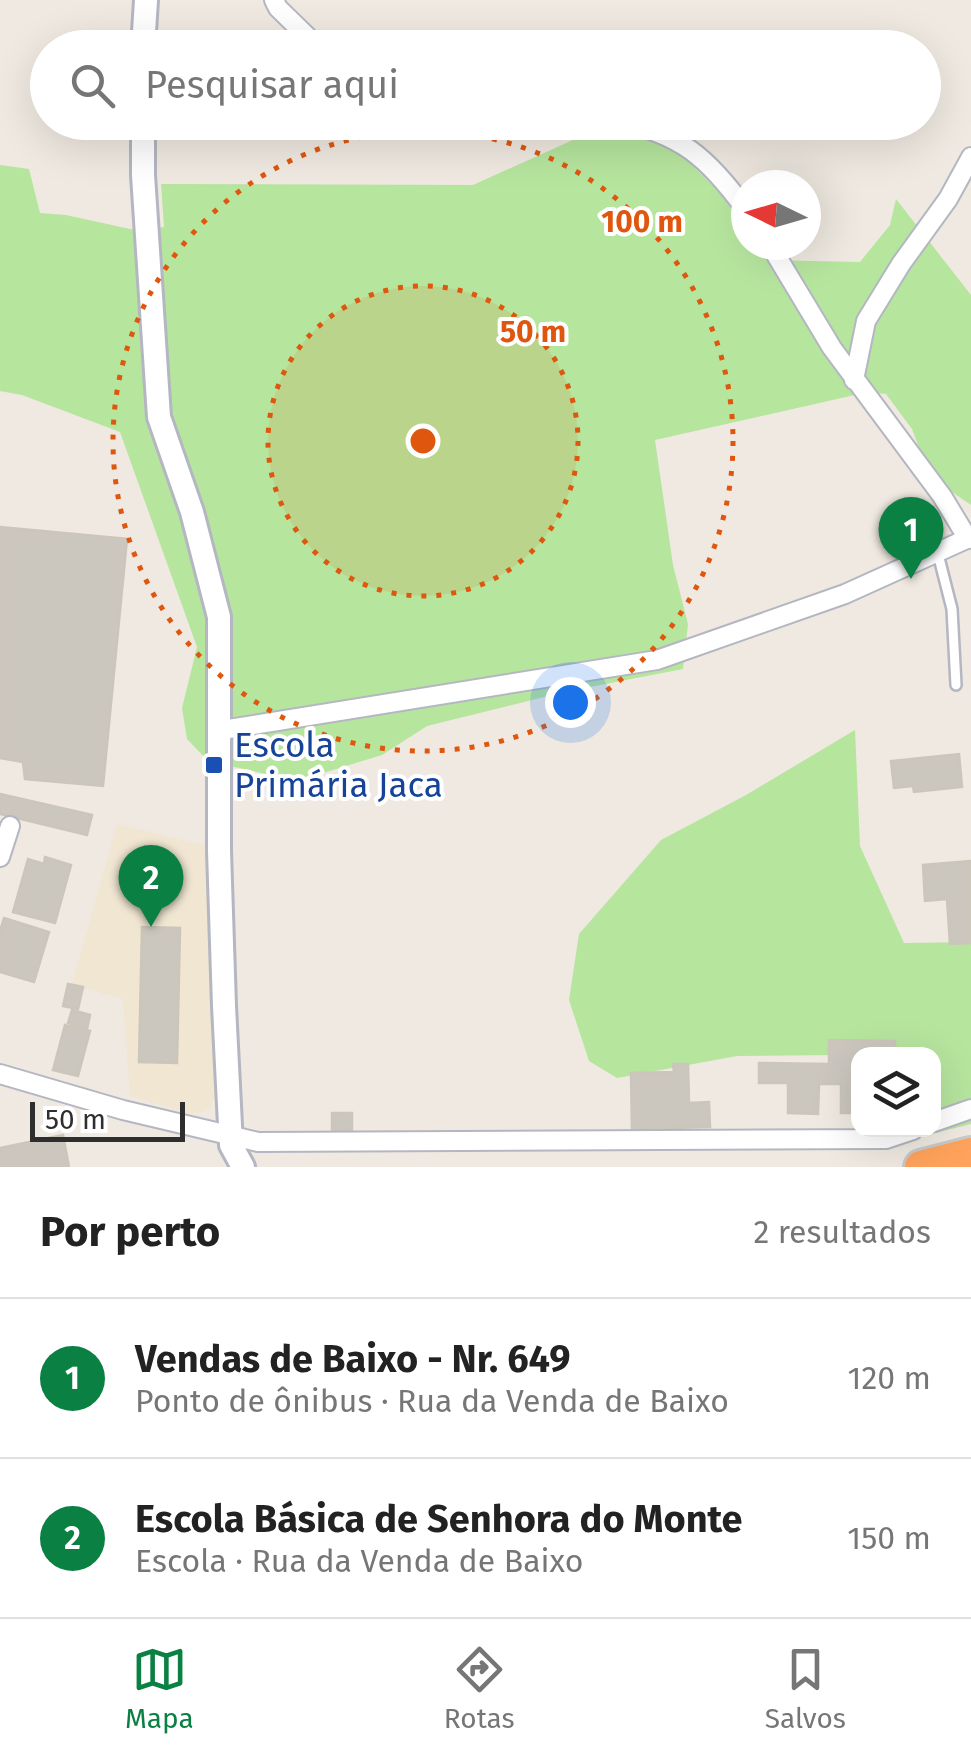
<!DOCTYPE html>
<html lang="pt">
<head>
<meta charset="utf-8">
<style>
	:root { --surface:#fff; --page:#f2f2f2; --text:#222; --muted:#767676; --line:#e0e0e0; --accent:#0b8043 }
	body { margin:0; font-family:"Fira Sans",sans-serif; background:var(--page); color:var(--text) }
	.controls { position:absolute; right:30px; bottom:30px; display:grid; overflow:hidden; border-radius:20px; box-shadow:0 10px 40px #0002 }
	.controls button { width:90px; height:90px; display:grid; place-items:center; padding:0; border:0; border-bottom:2px solid var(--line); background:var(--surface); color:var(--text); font:50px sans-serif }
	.compass { position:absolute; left:731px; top:170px; width:90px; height:90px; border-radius:50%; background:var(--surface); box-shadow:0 10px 40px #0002; rotate:275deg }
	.scale { position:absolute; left:30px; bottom:25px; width:155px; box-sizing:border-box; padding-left:10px; border:5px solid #2e2e2e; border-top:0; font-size:28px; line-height:35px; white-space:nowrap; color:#2e2e2e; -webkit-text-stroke:8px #fff; paint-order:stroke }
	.you { position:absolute; left:570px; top:702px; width:35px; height:35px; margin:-25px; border:8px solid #fff; border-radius:50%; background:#1a73e8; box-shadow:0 0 0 15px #1a73e833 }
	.badge { display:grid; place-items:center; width:65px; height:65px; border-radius:50%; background:var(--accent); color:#fff; font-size:32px; font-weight:700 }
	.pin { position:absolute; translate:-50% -82px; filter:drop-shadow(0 2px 5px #0008) }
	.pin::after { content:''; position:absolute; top:52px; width:35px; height:30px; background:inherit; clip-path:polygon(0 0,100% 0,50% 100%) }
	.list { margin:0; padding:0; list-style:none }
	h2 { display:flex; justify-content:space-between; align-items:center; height:130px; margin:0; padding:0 40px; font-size:42px }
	h2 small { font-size:32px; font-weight:400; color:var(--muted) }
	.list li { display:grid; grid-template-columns:65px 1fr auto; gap:30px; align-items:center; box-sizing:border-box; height:160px; padding:0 40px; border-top:2px solid var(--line) }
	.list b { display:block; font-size:38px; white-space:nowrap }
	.list p { margin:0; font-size:32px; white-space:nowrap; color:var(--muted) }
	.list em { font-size:32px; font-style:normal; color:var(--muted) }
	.icon { flex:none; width:55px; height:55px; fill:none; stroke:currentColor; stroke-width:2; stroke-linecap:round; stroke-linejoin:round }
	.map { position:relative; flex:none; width:971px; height:1167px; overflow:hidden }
	.search { position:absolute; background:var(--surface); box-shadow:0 10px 40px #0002; left:30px; right:30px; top:30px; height:110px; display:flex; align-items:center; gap:25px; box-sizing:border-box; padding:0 35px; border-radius:55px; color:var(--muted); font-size:38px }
	.sheet { height:450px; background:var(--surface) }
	nav { display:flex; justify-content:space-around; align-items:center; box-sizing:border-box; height:140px; border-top:2px solid var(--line); background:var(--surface); font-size:28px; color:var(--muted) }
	nav a { display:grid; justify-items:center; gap:5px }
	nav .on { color:var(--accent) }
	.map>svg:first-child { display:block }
	.education { fill:#f0e6d1 }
	.green { fill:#b6e59e }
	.building { fill:#cbc7bf; stroke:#cbc5ba; stroke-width:2.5 }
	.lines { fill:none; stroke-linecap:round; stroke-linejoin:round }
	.service-casing { stroke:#b4b7c1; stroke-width:14 }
	.minor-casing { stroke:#b4b7c1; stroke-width:22 }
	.tertiary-casing { stroke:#b4b7c1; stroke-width:28 }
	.motorway-casing { stroke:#c9c9c9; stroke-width:38 }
	.service { stroke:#fff; stroke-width:9 }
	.minor { stroke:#fff; stroke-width:18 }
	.tertiary { stroke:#fff; stroke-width:22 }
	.motorway { stroke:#ffa35c; stroke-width:32 }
	.ring { fill:none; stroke:#df570e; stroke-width:5; stroke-dasharray:5 10 }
	.transit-dot { fill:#1a4fb4; stroke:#fff; stroke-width:4 }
	.labels { text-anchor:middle; stroke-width:8; stroke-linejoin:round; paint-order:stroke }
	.transit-label { font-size:35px; fill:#164399; stroke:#fff; text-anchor:start }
	.centre { fill:#df570e; stroke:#fff; stroke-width:5 }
	.ring-label { font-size:30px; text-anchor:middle; font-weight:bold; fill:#df570e; stroke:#fff; stroke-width:8; stroke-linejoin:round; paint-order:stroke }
</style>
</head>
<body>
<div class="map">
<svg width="971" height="1167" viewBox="0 0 971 1167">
	<rect width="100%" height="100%" fill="#efe9e1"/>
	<polygon class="education" points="117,824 212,847 217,1089 210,1109 202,1112 191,1114 130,1096 123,999 72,985"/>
	<g class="green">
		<polygon points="604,126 666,139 720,193 746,230 746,245 757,245 768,260 860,262 890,225 896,199 971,295 971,505 930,477 912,429 886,394 868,392 655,440 673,565 688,624 683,669 564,692 427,726 382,755 297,781 208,761 187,739 182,708 197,647 120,432 22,395 0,391 0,165 29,169 40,213 66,215 139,231 164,227 161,184 473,185"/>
		<polygon points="855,730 860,846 904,943 971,942 971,1124 928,1135 924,1130 934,1130 934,1054 737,1056 617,1078 589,1061 569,1000 579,934 661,840 746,795"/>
	</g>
	<g class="building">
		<polygon points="0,527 127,539 103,786 25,779 23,762 0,758"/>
		<polygon points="959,754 962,787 914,792 913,786 894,788 891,761"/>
		<polygon points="0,794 92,815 87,835 0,814"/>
		<polygon points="45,857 71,865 55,923 13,912 28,859 44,864"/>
		<polygon points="971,861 971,943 950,944 947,899 925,901 923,865"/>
		<polygon points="4,918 49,932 34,982 0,972 0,931"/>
		<polygon points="142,927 180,928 177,1063 139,1062"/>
		<polygon points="68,984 83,987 78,1009 63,1006"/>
		<polygon points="72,1010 90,1015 87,1029 68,1023"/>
		<polygon points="65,1025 90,1031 78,1076 53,1070"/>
		<polygon points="829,1040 895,1041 895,1054 858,1054 858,1113 841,1113 841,1084 819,1084 818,1114 788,1113 788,1083 759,1083 759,1063 829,1064"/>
		<polygon points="673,1064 688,1064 689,1103 709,1102 710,1127 632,1129 631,1073 674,1072"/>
		<rect x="332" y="1113" width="20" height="19"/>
		<polygon points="63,1135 69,1167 0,1167 0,1148"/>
	</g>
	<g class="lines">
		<g class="service-casing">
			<polyline id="service" points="938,554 952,609 956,685"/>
		</g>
		<g class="minor-casing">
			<g id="minor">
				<polyline points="274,0 278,8 319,48"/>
				<path d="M 615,122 C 679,131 709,159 746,210"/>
				<polyline points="770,245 832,348 942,496 968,539"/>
				<polyline points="854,380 866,321 901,264 948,199 971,157"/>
				<polyline points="222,730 657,660 845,594 971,537"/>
				<polyline points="0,857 10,826"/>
				<polyline points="0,1074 123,1110 258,1142 886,1139 913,1130"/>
				<polyline points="934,1122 971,1109"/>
			</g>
		</g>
		<g class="tertiary-casing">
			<g id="tertiary">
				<polyline points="143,48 146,0"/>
				<polyline points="143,122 143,175 159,417 192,512 219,617 219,851 224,1006 231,1145 243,1167"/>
			</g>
		</g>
		<g class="motorway-casing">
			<polyline id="motorway" points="921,1167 971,1154"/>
		</g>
		<use href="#service" class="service"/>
		<use href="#minor" class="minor"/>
		<use href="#tertiary" class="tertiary"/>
		<use href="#motorway" class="motorway"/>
	</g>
	<circle cx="423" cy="441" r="155" fill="#df570e" fill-opacity=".12"/>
	<g class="ring">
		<circle cx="423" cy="441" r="155"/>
		<circle cx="423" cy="441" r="310"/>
	</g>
	<rect class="transit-dot" x="204" y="755" width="20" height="20" rx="5"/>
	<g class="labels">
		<g class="transit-label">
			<text x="234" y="757">Escola<tspan x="234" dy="40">Primária Jaca</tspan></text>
		</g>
	</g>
	<circle cx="423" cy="441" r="15" class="centre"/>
	<g class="ring-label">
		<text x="642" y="232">100 m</text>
		<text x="533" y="342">50 m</text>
	</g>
</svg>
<div class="controls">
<button><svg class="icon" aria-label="layers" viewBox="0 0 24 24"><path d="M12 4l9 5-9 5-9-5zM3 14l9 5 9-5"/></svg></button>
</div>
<svg class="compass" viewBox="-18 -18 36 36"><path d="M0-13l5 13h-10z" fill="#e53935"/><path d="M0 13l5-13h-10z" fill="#767676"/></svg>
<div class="scale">50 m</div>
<div class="you"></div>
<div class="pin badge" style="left:911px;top:579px">1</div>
<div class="pin badge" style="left:151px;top:927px">2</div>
<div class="search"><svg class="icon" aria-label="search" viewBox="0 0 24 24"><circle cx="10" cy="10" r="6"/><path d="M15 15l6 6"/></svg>Pesquisar aqui</div>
</div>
<section class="sheet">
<h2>Por perto<small>2 resultados</small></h2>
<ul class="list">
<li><span class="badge">1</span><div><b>Vendas de Baixo - Nr. 649</b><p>Ponto de ônibus · Rua da Venda de Baixo</p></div><em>120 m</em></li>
<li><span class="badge">2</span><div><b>Escola Básica de Senhora do Monte</b><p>Escola · Rua da Venda de Baixo</p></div><em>150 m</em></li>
</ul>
</section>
<nav>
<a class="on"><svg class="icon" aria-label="map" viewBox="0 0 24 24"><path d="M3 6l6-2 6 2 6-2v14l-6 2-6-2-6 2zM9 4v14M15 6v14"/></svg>Mapa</a>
<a><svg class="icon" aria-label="directions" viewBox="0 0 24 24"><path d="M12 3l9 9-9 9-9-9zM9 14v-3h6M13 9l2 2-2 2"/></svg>Rotas</a>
<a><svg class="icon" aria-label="saved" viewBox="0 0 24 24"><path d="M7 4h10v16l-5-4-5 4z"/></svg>Salvos</a>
</nav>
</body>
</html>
